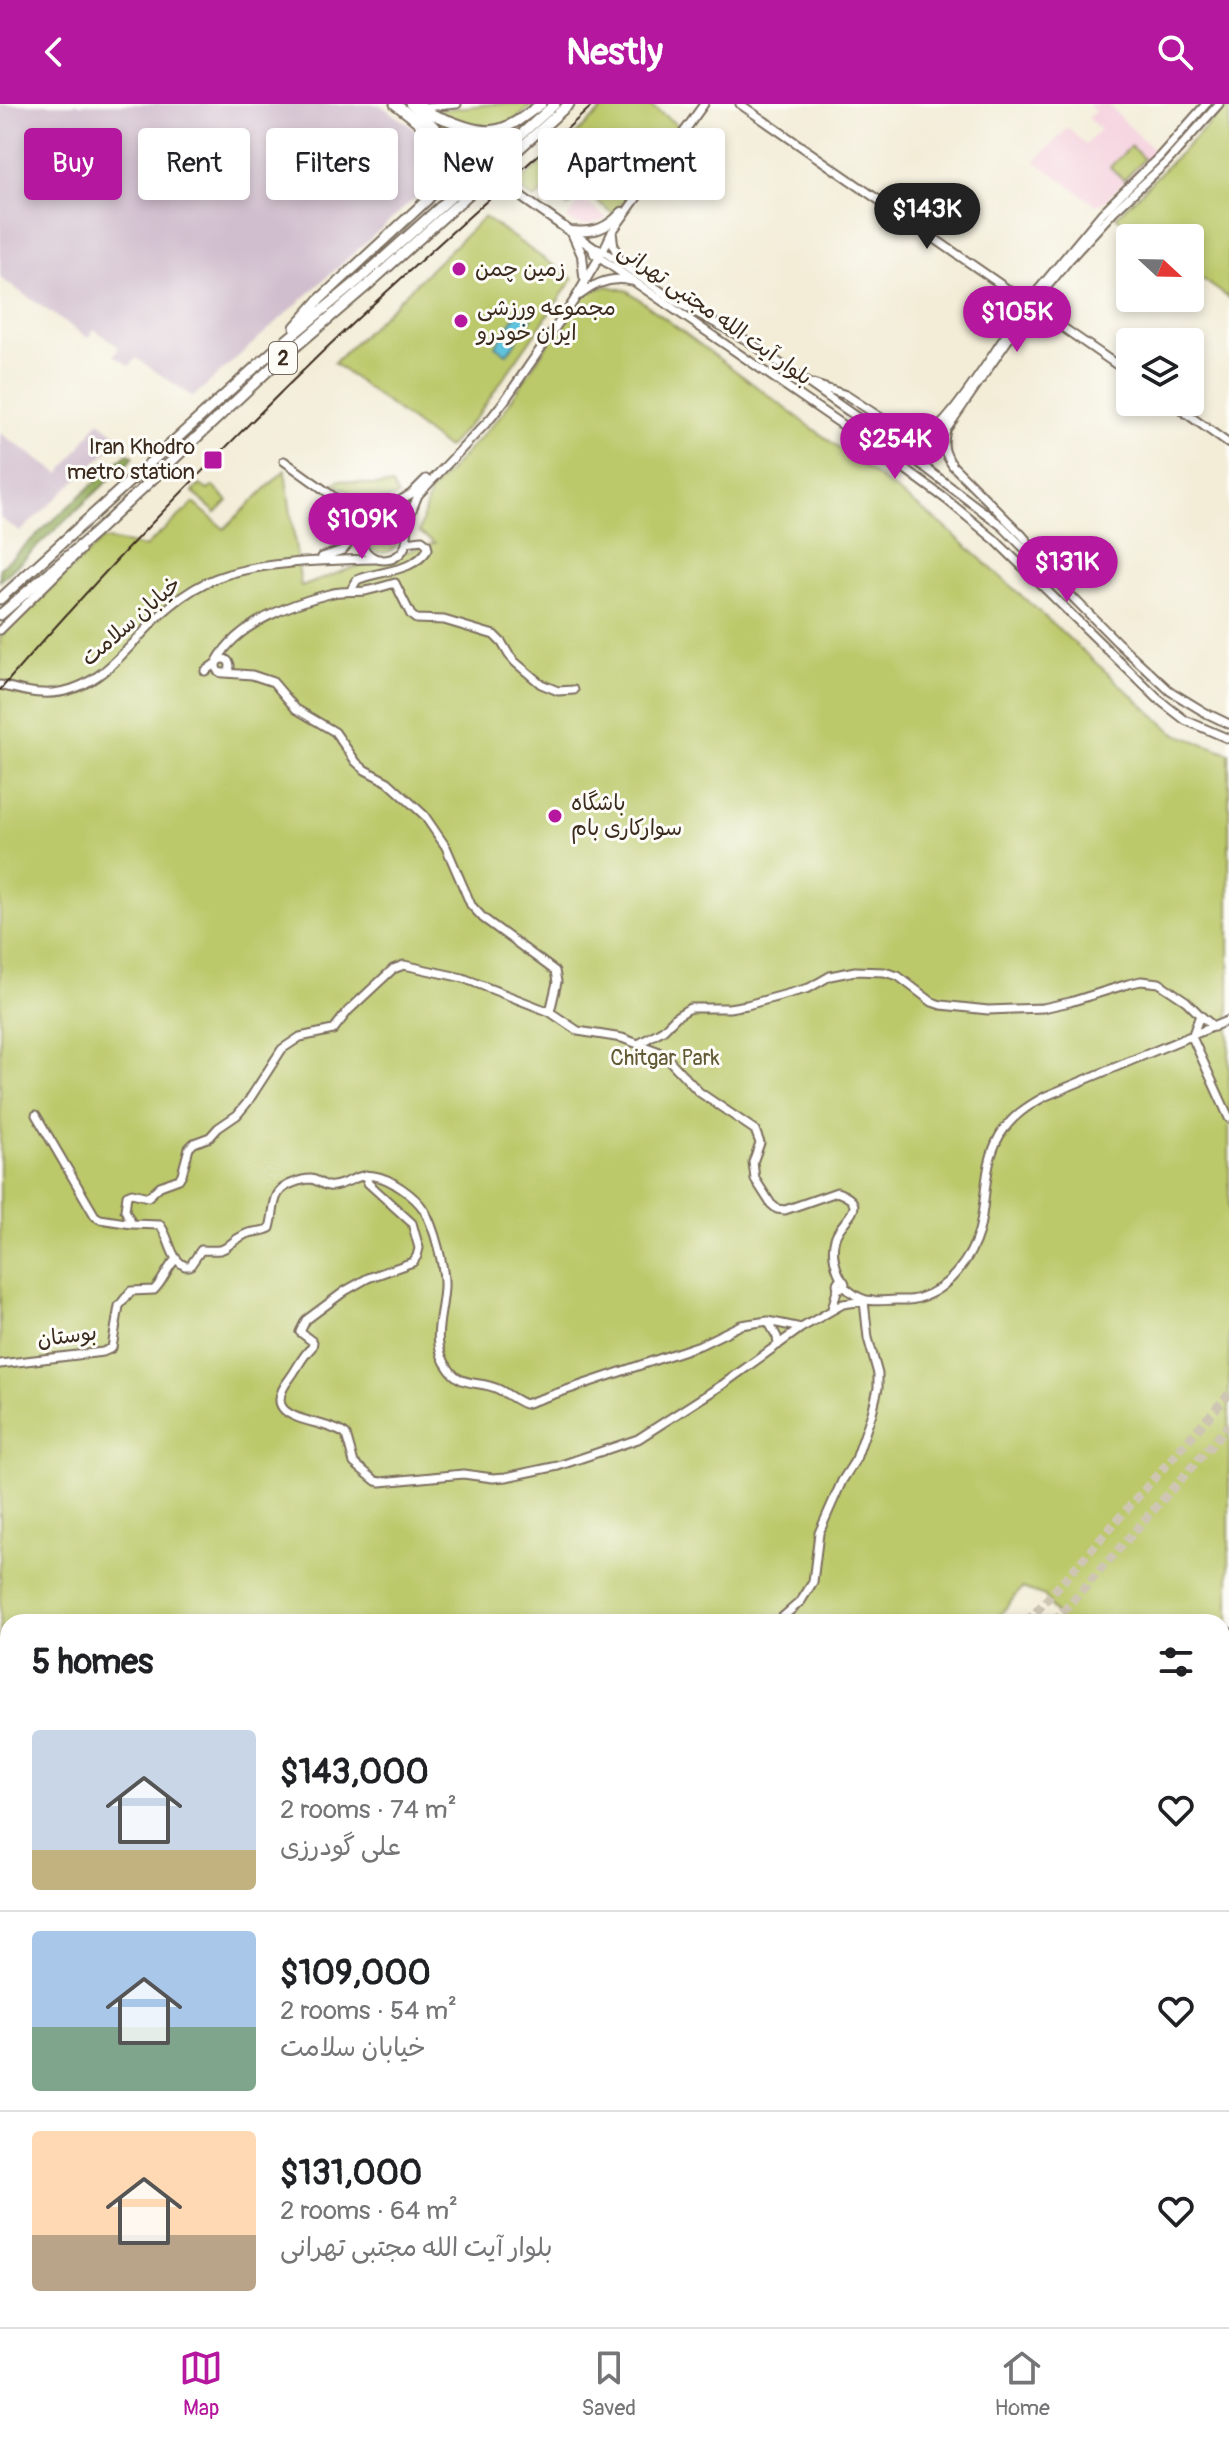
<!DOCTYPE html>
<html lang="en">
<head>
<meta charset="utf-8">
<style>
  :root { --surface:#fff; --page:#f6f6f6; --text:#202124; --muted:#757577; --line:#e0e0e0; --accent:#b5179e }
  body { margin:0; font-family:Pangolin,"Playpen Sans Arabic",sans-serif; background:var(--page); color:var(--text); height:100vh; display:flex; flex-direction:column; font-size:30px; white-space:nowrap }
  * { box-sizing:border-box; margin:0 }
  p { font-size:26px; color:var(--muted) }
  .icon { flex:none; width:44px; height:44px; fill:none; stroke:currentColor; stroke-width:2; stroke-linecap:round; stroke-linejoin:round }
  .map { position:relative; flex:1; overflow:hidden }
  .details { position:absolute; left:0px; top:1510px; width:1230px; height:714px; display:flex; flex-direction:column; background:var(--surface); border-radius:24px 24px 0 0; box-shadow:0 4px 12px #0003 }
  .details>* { flex:none }
  .top-card { position:absolute; left:24px; top:24px; width:800px; height:72px; display:flex; gap:16px }
  .needle { width:52px; rotate:112deg }
  .tools { position:absolute; left:1116px; top:120px; display:grid; gap:16px }
  .tools a { display:grid; place-items:center; width:88px; height:88px; border-radius:8px; background:var(--surface); box-shadow:0 4px 12px #0003; font-size:40px }
  .price { position:absolute; translate:-50% -68px; padding:0 18px; border-radius:28px; background:var(--accent); color:#fff; font-size:26px; line-height:52px; filter:drop-shadow(0 2px 4px #0008) }
  .price::after { content:''; position:absolute; left:50%; top:48px; width:24px; height:18px; margin-left:-12px; background:inherit; clip-path:polygon(0 0,100% 0,50% 100%) }
  .price.active { background:#222; color:#fff }
  ul { padding:0; list-style:none }
  li { display:flex; align-items:center; gap:24px; height:200px; padding:0 32px }
  li+li { border-top:2px solid var(--line) }
  li span { display:grid; place-items:center; flex:none; width:224px; height:160px; border-radius:8px; color:#555 }
  li>.icon { margin-inline-start:auto }
  span .icon { width:96px; height:96px; fill:#fffc; stroke-width:1 }
  li b { font-size:34px }
  h2 { display:flex; justify-content:space-between; align-items:center; height:96px; padding:0 32px; font-size:34px }
  .pill { padding:0 28px; border-radius:8px; background:var(--surface); box-shadow:0 4px 12px #0003; font-size:28px; line-height:72px }
  .pill.active { background:var(--accent); color:#fff }
  header { display:flex; justify-content:space-between; align-items:center; height:104px; padding:0 32px; background:var(--accent); color:#fff; font-size:36px; font-weight:700 }
  .tab-bar { display:flex; justify-content:space-around; align-items:center; height:112px; border-top:2px solid var(--line); background:var(--surface); font-size:22px; color:var(--muted) }
  .tab-bar a { display:grid; justify-items:center; gap:4px }
  .tab-bar .active { color:var(--accent) }
  .map>svg:first-child { display:block }
  .built { fill:#f4cfdd }
  .industrial { fill:#d0bdcd }
  .green { fill:#bcc96a; stroke:#7c7a44; stroke-width:2 }
  .forest { fill:#95ad5e; stroke:#686c3e; stroke-width:2 }
  .water { fill:#60c4de; stroke:#4e777e; stroke-width:2 }
  .lines { fill:none; stroke-linecap:round; stroke-linejoin:round }
  .stream { stroke:#60c4de; stroke-width:2 }
  .primary-tunnel { stroke:#cec6b3; stroke-width:8; stroke-dasharray:8 4; stroke-linecap:butt }
  .highway-tunnel { stroke:#cec6b3; stroke-width:9; stroke-dasharray:9 4.5; stroke-linecap:butt }
  .secondary-casing { stroke:#7b6e5f; stroke-width:11 }
  .primary-casing { stroke:#7b6e5f; stroke-width:12 }
  .highway-casing { stroke:#7b6e5f; stroke-width:13 }
  .secondary { stroke:#fff; stroke-width:7 }
  .primary { stroke:#fff; stroke-width:8 }
  .highway { stroke:#fff; stroke-width:9 }
  .rail { stroke:#3b2a1e; stroke-width:2 }
  .poi-dot { fill:#b5179e; stroke:#fdfcf7; stroke-width:3 }
  .labels { text-anchor:middle; dominant-baseline:central; stroke-width:6; stroke-linejoin:round; paint-order:stroke }
  .shield { fill:#fdfcf7; stroke:#75695f; stroke-width:2 }
  .shield-label { font-size:20px; font-weight:bold; fill:#3b2a1e }
  .poi-label { font-size:22px; fill:#3b2a1e; stroke:#fdfcf7; text-anchor:start }
  .street-label { font-size:22px; fill:#3b2a1e; stroke:#fdfcf7 }
  .park-label { font-size:22px; fill:#625a35; stroke:#fdfcf7 }
</style>
</head>
<body>
<header><svg class="icon" aria-label="back" viewBox="0 0 24 24"><path d="M15 5l-7 7 7 7"/></svg>Nestly<svg class="icon" aria-label="search" viewBox="0 0 24 24"><circle cx="10" cy="10" r="6"/><path d="M15 15l6 6"/></svg></header>
<div class="map">
<svg width="1229" height="2223" viewBox="0 0 1229 2223">
  <rect width="100%" height="100%" fill="#fdfcf7"/>
  <filter id="ink" filterUnits="userSpaceOnUse"><feTurbulence type="fractalNoise" baseFrequency=".0125" numOctaves="2"/><feDisplacementMap in="SourceGraphic" scale="16" xChannelSelector="R" yChannelSelector="G"/><feConvolveMatrix kernelMatrix="1 2 1 2 8 2 1 2 1" color-interpolation-filters="sRGB"/></filter>
  <filter id="wash" filterUnits="userSpaceOnUse"><feTurbulence type="fractalNoise" baseFrequency=".006" numOctaves="4" result="noise"/><feDisplacementMap in="SourceGraphic" scale="32" xChannelSelector="R" yChannelSelector="G"/><feGaussianBlur stdDeviation="1.8" result="paint"/><feColorMatrix in="noise" values="0 0 0 0 0 0 0 0 0 0 0 0 0 0 0 0 0 1.4 0 .05"/><feComposite in="paint" operator="in"/></filter>
  <g filter="url(#wash)">
    <rect width="100%" height="100%" fill="#f3edd8"/>
    <!-- built -->
    <path class="built" d="M 1090,0 L 1107,0 L 1155,48 L 1105,97 L 1096,101 L 1035,57 L 1068,24 L 1086,41 L 1100,25 L 1088,14 L 1095,7 L 1089,2 Z
      M 582,95 L 606,114 L 605,116 L 588,121 L 574,119 L 567,115 Z"/>
    <!-- industrial -->
    <path class="industrial" d="M 0,0 L 379,0 L 423,31 L 431,80 L 193,293 L 136,254 L 130,262 L 114,251 L 119,243 L 94,225 L 88,234 L 0,174 Z
      M 99,317 L 120,333 L 117,339 L 20,428 L 0,414 L 0,329 L 60,370 Z"/>
    <!-- green -->
    <path class="green" d="M 493,0 L 533,0 C 527,6 520,13 513,17 C 487,34 457,11 431,7 Z
      M 608,0 L 648,0 L 679,22 L 614,110 L 587,90 L 567,103 L 550,84 L 534,95 L 515,82 C 546,54 579,30 608,0 Z
      M 1229,0 L 1229,194 L 1190,166 L 1190,134 L 1145,134 L 1116,113 Z
      M 429,12 C 475,32 482,42 529,15 L 479,59 L 450,35 Z
      M 1131,42 L 1144,55 L 1124,76 L 1110,63 Z
      M 484,113 L 573,175 L 477,312 L 447,344 L 334,259 Z
      M 608,182 L 628,187 L 944,422 L 1174,629 L 1229,649 L 1229,1531 L 1222,1534 L 1222,1518 L 1060,1518 L 1045,1492 L 1022,1484 L 994,1518 L 8,1518 L 8,1862 L 0,1860 L 0,533 L 103,435 L 145,443 L 194,399 L 224,425 L 285,366 L 301,483 L 346,466 L 435,439 L 419,428 L 430,388 L 502,310 L 575,198 L 593,186 Z
      M 340,376 L 372,381 L 392,381 L 398,392 C 363,402 364,397 334,379 Z
      M 200,381 L 208,386 L 213,382 L 228,397 L 216,409 L 193,388 Z
      M365 432a17 17 0 1 1 34 0a17 17 0 1 1-34 0Z"/>
    <!-- forest -->
    <path class="forest" d="M 128,349 L 134,353 L 0,477 L 0,464 Z
      M 29,2216 L 171,2216 L 167,2223 L 42,2223 Z"/>
    <!-- water -->
    <path class="water" d="M 520,206 L 532,214 L 507,250 L 495,242 Z
      M 1229,1578 L 1229,2141 L 1225,2151 L 1222,2150 L 1222,1581 Z
      M 680,2216 L 1211,2216 L 1202,2223 L 677,2223 Z"/>
    <g class="lines">
      <!-- stream -->
      <path class="stream" d="M 0,1858 L 8,1860"/>
    </g>
  </g>
  <g filter="url(#ink)">
    <g class="lines">
      <!-- primary-tunnel -->
      <path class="primary-tunnel" d="M 473,58 L 509,84"/>
      <!-- highway-tunnel -->
      <path class="highway-tunnel" d="M 1027,1518 L 1229,1290
        M 1054,1518 L 1229,1321"/>
      <defs>
        <path id="secondary" d="M 420,0 L 425,3 L 457,0
          M 740,0 L 1130,270
          M 612,128 L 614,143 L 621,158
          M 592,143 L 594,150 L 886,351 L 947,396 L 994,435 L 1158,595 L 1185,616 L 1229,635
          M 592,143 L 603,147 L 675,197 L 748,237 L 881,330 L 1002,422 L 1117,538 L 1170,587 L 1206,609 L 1229,620
          M 580,191 C 595,179 612,172 631,177
          M 1034,191 L 1102,109 L 1160,52 L 1206,0
          M 813,280 L 846,291 L 903,328 C 914,331 924,332 934,326 C 952,317 1003,235 1017,214
          M 1170,298 L 1229,340
          M 284,357 L 366,416
          M 377,410 L 411,390 L 426,375
          M361 433a23 23 0 1 1 46 0a23 23 0 1 1-46 0Z
          M 407,431 L 410,411 L 418,391 L 491,314 L 505,296 L 573,198 L 603,147 L 612,128 L 704,0
          M 322,453 L 343,446 L 361,425
          M 1055,470 L 1022,431 L 953,362 C 944,349 942,341 946,326 L 1032,201 L 1069,156 L 1114,107 L 1167,58 L 1219,0
          M 351,486 L 357,476 C 380,466 413,469 428,445 L 427,440 L 422,436 L 406,438
          M 0,526 L 81,446
          M216 562a7 7 0 1 1 14 0a7 7 0 1 1-14 0Z
          M 217,557 C 237,519 293,499 333,489 C 344,487 354,488 365,487 C 375,485 385,482 395,479 L 411,511 L 416,515 L 444,516 L 494,531 L 502,539 L 509,551 L 515,558 L 541,580 L 558,587 L 574,586
          M 205,567 L 216,559
          M 225,569 L 252,571 L 273,578 L 296,605 L 335,628 L 356,658 L 365,666 L 388,678 L 424,711 L 446,743 L 471,801 L 483,814 L 555,867 L 557,878 L 550,908
          M 0,581 C 14,584 28,589 42,589 C 96,592 126,544 160,511 C 173,499 189,487 205,479 C 248,457 331,456 380,455
          M 1214,923 L 1200,911 L 1192,933 L 1229,1014
          M 640,939 L 663,926 L 677,912 L 690,904 L 729,904 L 747,901 L 809,884 L 830,872 L 855,867 L 884,868 L 898,872 L 932,898 L 941,901 L 988,906 L 1043,904 L 1070,898 L 1128,880 L 1141,877 L 1159,879 L 1186,897 L 1200,911
          M 36,1011 L 95,1112 L 100,1115 L 132,1120
          M 366,1071 L 368,1079 L 412,1119 L 419,1144 L 417,1152 L 413,1158 L 368,1174 L 345,1187 L 306,1216 L 300,1228 L 313,1238 L 312,1243 C 300,1255 299,1262 290,1274 C 254,1320 324,1313 346,1331 L 354,1359 L 376,1377 L 381,1378 L 463,1370 L 493,1374 L 506,1373 L 558,1362 L 638,1335 L 722,1281 L 801,1224 L 768,1217 L 741,1221 L 700,1241 L 525,1300 C 515,1296 508,1290 498,1285 C 480,1276 462,1284 449,1265 C 429,1238 443,1212 444,1183 C 445,1164 434,1122 424,1106 C 415,1092 390,1074 374,1072 C 358,1069 348,1080 333,1082 C 325,1084 319,1076 311,1075 C 305,1075 298,1077 293,1079 C 270,1087 276,1103 270,1124 C 261,1129 253,1126 244,1131 C 221,1142 234,1148 201,1146 L 190,1162 L 185,1162 C 169,1154 171,1135 160,1121 L 132,1120 L 125,1106 L 127,1091 L 132,1089 L 148,1093 L 160,1082 L 179,1075 L 182,1070 L 189,1044 L 194,1039 L 210,1033 L 218,1024 L 237,1011 L 247,999 L 282,945 L 300,933 L 333,926 L 348,907 L 393,865 L 404,861 L 463,874 L 550,908 L 578,927 L 622,934 L 657,947 L 667,954 L 699,988 L 755,1026 L 760,1039 L 753,1058 L 755,1075 L 771,1100 L 777,1105 L 785,1106 L 837,1088 C 868,1100 849,1110 839,1126 C 829,1141 834,1162 842,1176
          M837 1180a4 4 0 1 1 8 0a4 4 0 1 1-8 0Z
          M 844,1182 C 862,1200 872,1197 895,1196 C 903,1196 912,1197 919,1194 C 948,1186 971,1155 979,1127 C 987,1096 983,1060 1000,1031 C 1011,1013 1027,1002 1046,992 L 1229,916
          M 832,1205 L 838,1183
          M 768,1217 L 777,1233 L 778,1241
          M 0,1260 L 103,1248 L 112,1244 L 119,1202 L 131,1187 L 154,1186 C 163,1177 166,1166 175,1156
          M 777,1518 L 801,1497 L 813,1478 L 819,1429 L 842,1377 L 856,1355 L 872,1309 L 878,1284 L 878,1270 L 868,1234 L 864,1197 L 843,1200 L 801,1224
          M 1222,1530 L 1229,1528"/>
        <path id="primary" d="M 410,0 L 473,58
          M 509,84 L 592,143
          M 571,127 C 594,129 607,125 622,108
          M 573,131 L 582,151 L 584,172"/>
        <path id="highway" d="M 417,0 C 426,9 438,13 450,17 C 494,35 505,27 541,0
          M 295,223 L 319,196 L 427,96 C 465,55 430,25 395,0
          M 0,495 L 272,248 L 360,175 L 555,0
          M 0,511 L 95,429 L 274,261 L 370,179 L 569,0
          M 602,2223 L 604,2216
          M 615,2223 L 616,2216"/>
      </defs>
      <!-- secondary casing -->
      <use href="#secondary" class="secondary-casing"/>
      <!-- primary casing -->
      <use href="#primary" class="primary-casing"/>
      <!-- highway casing -->
      <use href="#highway" class="highway-casing"/>
      <!-- secondary -->
      <use href="#secondary" class="secondary"/>
      <!-- primary -->
      <use href="#primary" class="primary"/>
      <!-- highway -->
      <use href="#highway" class="highway"/>
      <!-- rail -->
      <path class="rail" d="M 0,586 C 100,469 207,360 317,253 C 407,166 502,85 594,0"/>
    </g>
  </g>
  <!-- markers -->
  <g class="poi-dot">
    <circle cx="459" cy="165" r="8"/>
    <circle cx="461" cy="217" r="8"/>
    <rect x="203" y="346" width="20" height="20" rx="4"/>
    <circle cx="555" cy="712" r="8"/>
  </g>
  <g class="labels">
    <!-- shield labels -->
    <rect class="shield" x="269" y="238" width="28" height="32" rx="6"/>
    <g class="shield-label">
      <text x="283" y="254">2</text>
    </g>
    <!-- poi labels -->
    <g class="poi-label">
      <text x="475" y="165">زمین چمن</text>
      <text x="477" y="204">مجموعه ورزشی<tspan x="477" dy="25">ایران خودرو</tspan></text>
      <text x="195" y="343" text-anchor="end">Iran Khodro<tspan x="195" dy="25">metro station</tspan></text>
      <text x="571" y="699">باشگاه<tspan x="571" dy="25">سوارکاری بام</tspan></text>
    </g>
    <!-- street labels -->
    <g class="street-label">
      <text transform="translate(715 210) rotate(35)">بلوار آیت الله مجتبی تهرانی</text>
      <text transform="translate(131 517) rotate(-41)">خیابان سلامت</text>
      <text transform="translate(67 1232) rotate(-7)">بوستان</text>
    </g>
    <!-- park labels -->
    <g class="park-label">
      <text x="665" y="954">Chitgar Park</text>
    </g>
  </g>
</svg>
<div class="tools">
<a><svg class="needle" viewBox="-14 -14 28 28"><path d="M0-13l5 13h-10z" fill="#e53935"/><path d="M0 13l5-13h-10z" fill="#757577"/></svg></a>
<a><svg class="icon" aria-label="layers" viewBox="0 0 24 24"><path d="M12 4l9 5-9 5-9-5zM3 14l9 5 9-5"/></svg></a>
</div>
<b class="price active" style="left:927px;top:147px">$143K</b>
<b class="price" style="left:1017px;top:250px">$105K</b>
<b class="price" style="left:895px;top:377px">$254K</b>
<b class="price" style="left:362px;top:457px">$109K</b>
<b class="price" style="left:1067px;top:500px">$131K</b>
<div class="top-card">
<a class="pill active">Buy</a>
<a class="pill">Rent</a>
<a class="pill">Filters</a>
<a class="pill">New</a>
<a class="pill">Apartment</a>
</div>
<section class="details">
<h2>5 homes<svg class="icon" aria-label="filters" viewBox="0 0 24 24"><path d="M4 7h16M4 17h16"/><circle cx="9" cy="7" r="2"/><circle cx="15" cy="17" r="2"/></svg></h2>
<ul>
<li><span style="background:linear-gradient(#c9d6e8 75%,#c2b280 0)"><svg class="icon" aria-label="home" viewBox="0 0 24 24"><path d="M3 11l9-7 9 7M6 9v11h12V9"/></svg></span><div><b>$143,000</b><p>2 rooms · 74 m²</p><p>علی گودرزی</p></div><svg class="icon" aria-label="heart" viewBox="0 0 24 24"><path d="M12 20l-8-8c-3-5 5-10 8-4 3-6 11-1 8 4z"/></svg></li>
<li><span style="background:linear-gradient(#a9c7e8 60%,#7fa58c 0)"><svg class="icon" aria-label="home" viewBox="0 0 24 24"><path d="M3 11l9-7 9 7M6 9v11h12V9"/></svg></span><div><b>$109,000</b><p>2 rooms · 54 m²</p><p>خیابان سلامت</p></div><svg class="icon" aria-label="heart" viewBox="0 0 24 24"><path d="M12 20l-8-8c-3-5 5-10 8-4 3-6 11-1 8 4z"/></svg></li>
<li><span style="background:linear-gradient(#ffd9b3 65%,#b9a48a 0)"><svg class="icon" aria-label="home" viewBox="0 0 24 24"><path d="M3 11l9-7 9 7M6 9v11h12V9"/></svg></span><div><b>$131,000</b><p>2 rooms · 64 m²</p><p>بلوار آیت الله مجتبی تهرانی</p></div><svg class="icon" aria-label="heart" viewBox="0 0 24 24"><path d="M12 20l-8-8c-3-5 5-10 8-4 3-6 11-1 8 4z"/></svg></li>
</ul>
</section>
</div>
<nav class="tab-bar">
<a class="active"><svg class="icon" aria-label="map" viewBox="0 0 24 24"><path d="M3 6l6-2 6 2 6-2v14l-6 2-6-2-6 2zM9 4v14M15 6v14"/></svg>Map</a>
<a><svg class="icon" aria-label="saved" viewBox="0 0 24 24"><path d="M7 4h10v16l-5-4-5 4z"/></svg>Saved</a>
<a><svg class="icon" aria-label="home" viewBox="0 0 24 24"><path d="M3 11l9-7 9 7M6 9v11h12V9"/></svg>Home</a>
</nav>
</body>
</html>
